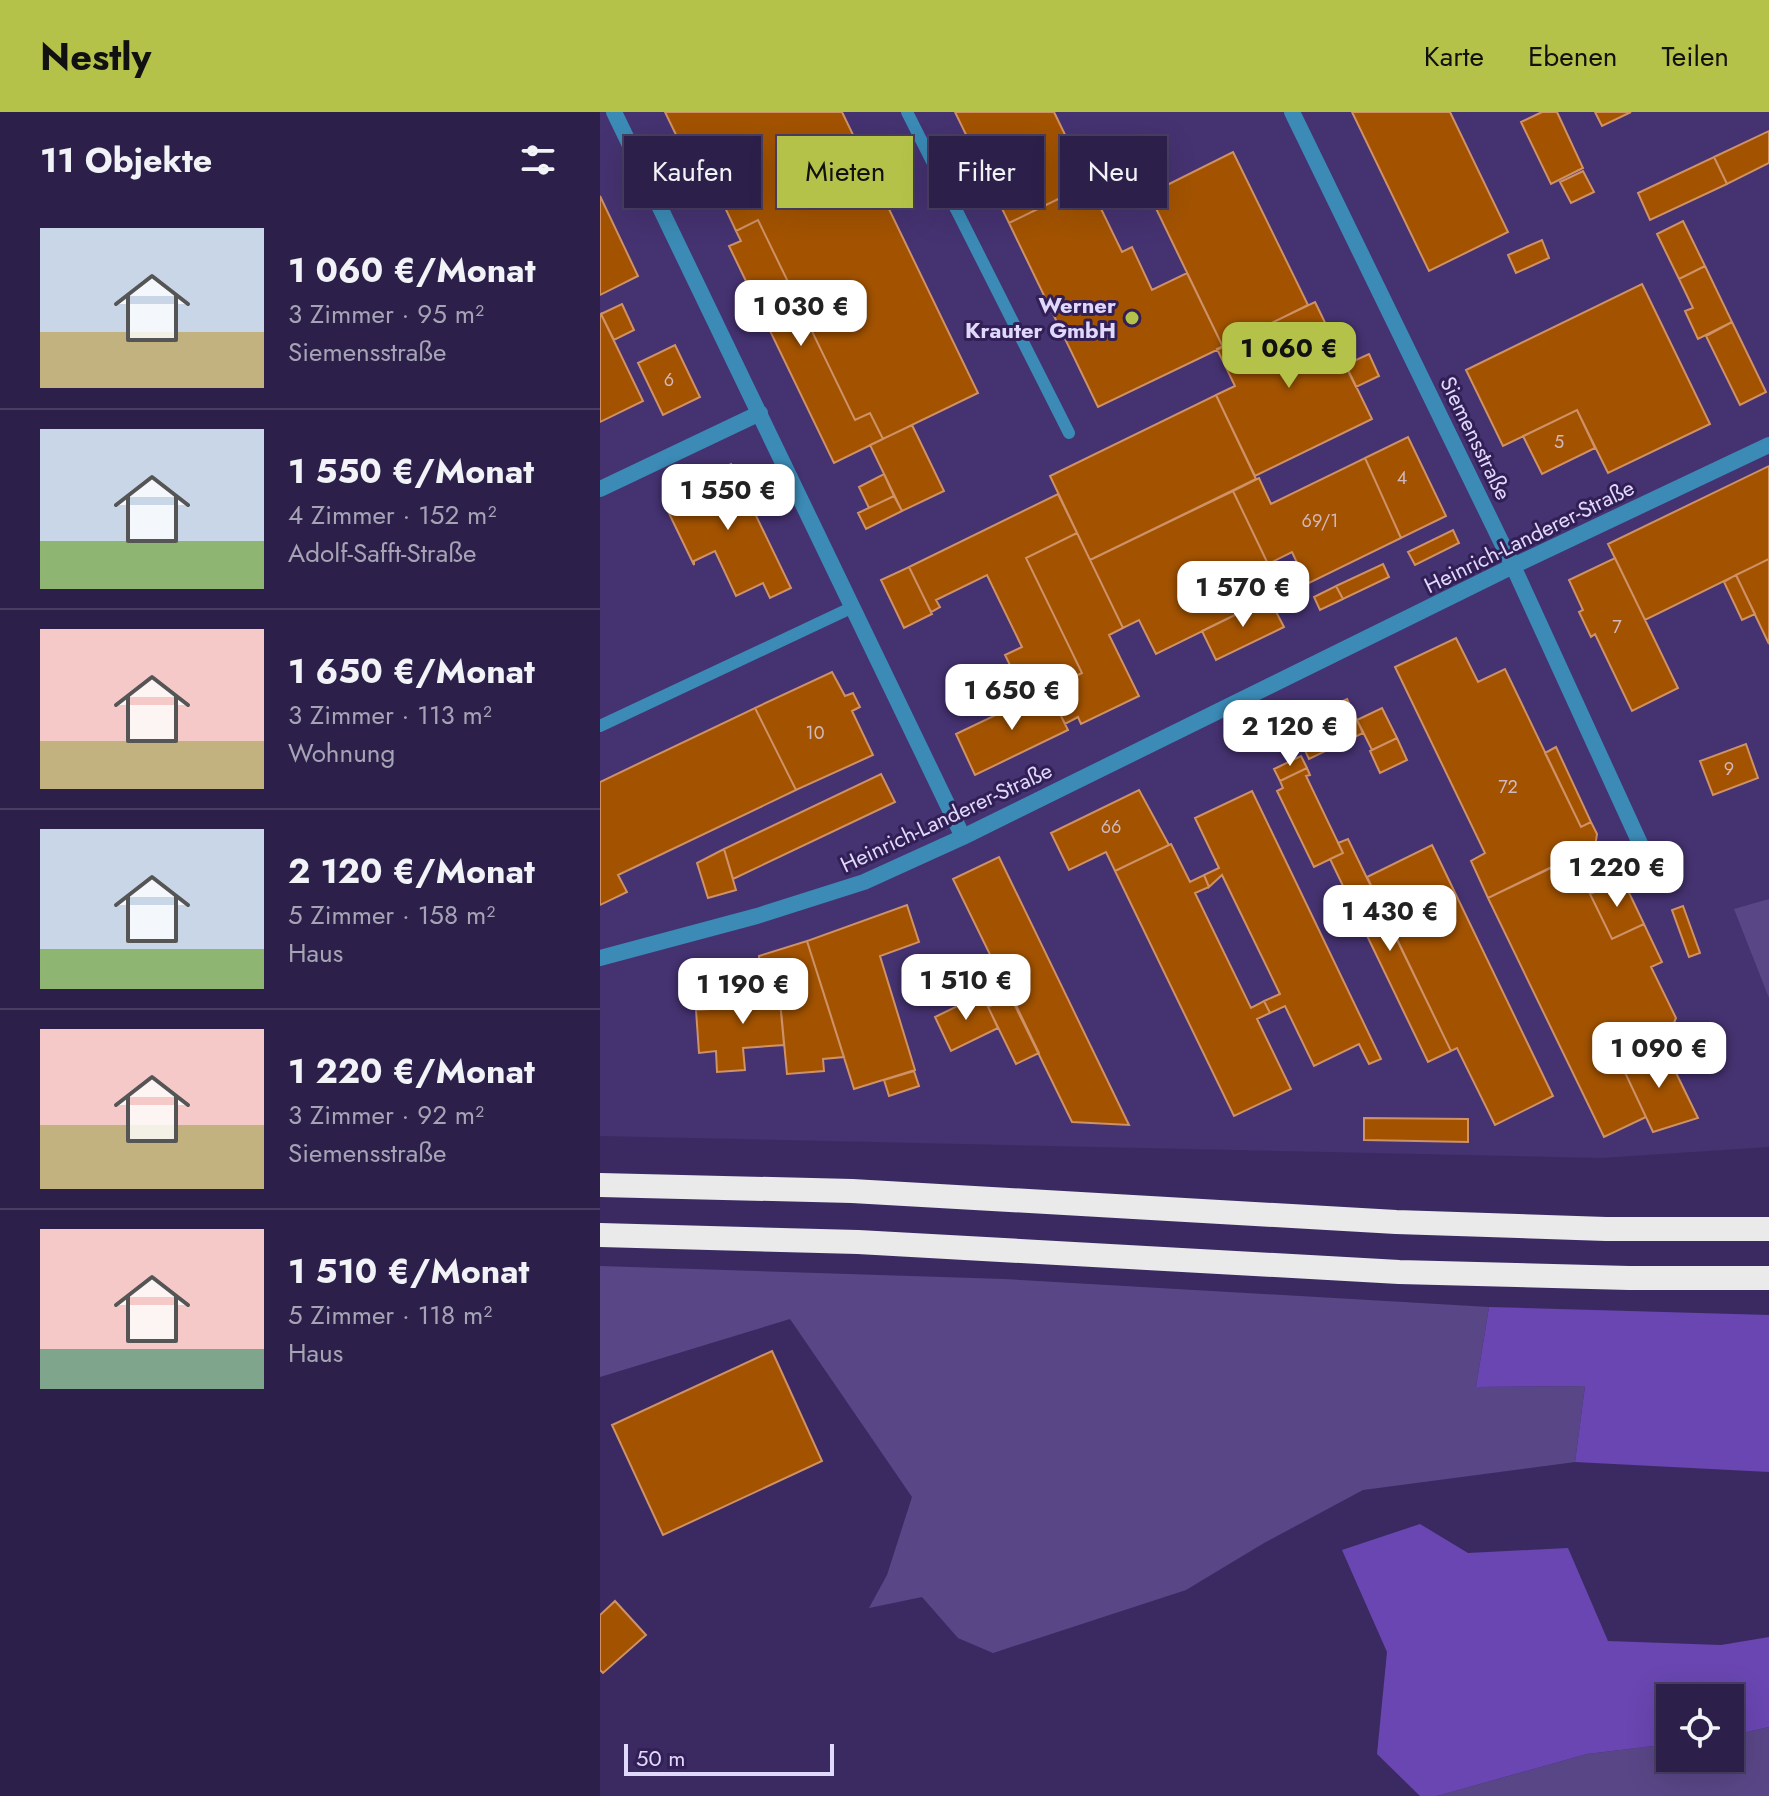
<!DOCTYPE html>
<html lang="de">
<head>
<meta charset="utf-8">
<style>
  :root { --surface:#2c204a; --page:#382d54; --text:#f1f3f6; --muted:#a6a3b5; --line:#483e62; --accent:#b5c249 }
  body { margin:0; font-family:Jost,sans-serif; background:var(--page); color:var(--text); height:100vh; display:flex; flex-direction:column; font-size:30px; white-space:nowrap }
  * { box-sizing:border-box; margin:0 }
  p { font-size:26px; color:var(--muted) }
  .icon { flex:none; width:44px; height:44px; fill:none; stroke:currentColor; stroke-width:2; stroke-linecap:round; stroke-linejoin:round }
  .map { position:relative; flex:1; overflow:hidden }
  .side { display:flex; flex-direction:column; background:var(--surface); width:600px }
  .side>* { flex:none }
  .hud { position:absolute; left:24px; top:24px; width:760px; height:72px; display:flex; gap:16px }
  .buttons { position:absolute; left:1056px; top:1572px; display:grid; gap:16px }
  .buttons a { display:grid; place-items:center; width:88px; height:88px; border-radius:0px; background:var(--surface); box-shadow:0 8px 32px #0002,0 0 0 2px var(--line); font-size:40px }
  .scale { position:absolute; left:24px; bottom:20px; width:210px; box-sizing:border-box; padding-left:8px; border:4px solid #e0d9fc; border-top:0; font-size:22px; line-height:28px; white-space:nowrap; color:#e0d9fc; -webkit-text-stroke:6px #311f56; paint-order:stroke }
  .price { position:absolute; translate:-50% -68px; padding:0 18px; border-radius:16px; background:#fff; color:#222; font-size:26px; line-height:52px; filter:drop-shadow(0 2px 4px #0008) }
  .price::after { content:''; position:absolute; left:50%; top:48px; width:24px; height:18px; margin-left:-12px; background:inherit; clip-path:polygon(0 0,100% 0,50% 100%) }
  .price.current { background:var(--accent); color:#111 }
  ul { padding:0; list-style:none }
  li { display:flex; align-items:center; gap:24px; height:200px; padding:0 40px }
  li+li { border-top:2px solid var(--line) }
  li span { display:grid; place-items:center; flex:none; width:224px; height:160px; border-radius:0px; color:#555 }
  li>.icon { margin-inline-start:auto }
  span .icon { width:96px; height:96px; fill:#fffc; stroke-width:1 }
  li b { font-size:34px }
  h2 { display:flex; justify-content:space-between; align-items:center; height:96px; padding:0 40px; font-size:34px }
  .pill { padding:0 28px; border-radius:0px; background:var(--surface); box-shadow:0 8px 32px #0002,0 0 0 2px var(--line); font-size:28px; line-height:72px }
  .pill.current { background:var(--accent); color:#111 }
  header { display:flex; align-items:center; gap:48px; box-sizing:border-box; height:112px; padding:0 40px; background:var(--accent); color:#111 }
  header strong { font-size:38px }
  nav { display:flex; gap:44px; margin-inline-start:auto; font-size:28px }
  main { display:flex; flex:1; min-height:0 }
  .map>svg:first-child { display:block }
  .built { fill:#453271 }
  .green { fill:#594687 }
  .forest { fill:#6946b1 }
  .building { fill:#a35300; stroke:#cf9166; stroke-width:2 }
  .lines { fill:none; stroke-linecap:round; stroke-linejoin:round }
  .lane { stroke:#3b8bb6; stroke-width:12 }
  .street { stroke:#3b8bb6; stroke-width:16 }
  .highway { stroke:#eaeaea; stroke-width:24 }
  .poi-dot { fill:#b5c249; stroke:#311f56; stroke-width:3 }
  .labels { text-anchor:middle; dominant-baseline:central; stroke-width:6; stroke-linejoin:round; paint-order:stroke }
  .number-label { font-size:18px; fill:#d1b8bd }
  .poi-label { font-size:22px; font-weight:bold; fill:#e0d9fc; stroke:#311f56; text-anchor:end }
  .street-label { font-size:22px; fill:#e0d9fc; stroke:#311f56 }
</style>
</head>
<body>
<header>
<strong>Nestly</strong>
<nav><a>Karte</a><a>Ebenen</a><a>Teilen</a></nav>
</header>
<main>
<section class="side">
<h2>11 Objekte<svg class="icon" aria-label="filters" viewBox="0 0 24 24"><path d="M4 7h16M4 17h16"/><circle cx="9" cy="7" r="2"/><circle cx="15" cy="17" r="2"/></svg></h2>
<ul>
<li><span style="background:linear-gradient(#c9d6e8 65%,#c2b280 0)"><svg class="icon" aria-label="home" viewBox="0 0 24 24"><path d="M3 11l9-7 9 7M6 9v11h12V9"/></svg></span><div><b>1 060 €/Monat</b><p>3 Zimmer · 95 m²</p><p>Siemensstraße</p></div></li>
<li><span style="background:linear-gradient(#c9d6e8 70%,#8fb573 0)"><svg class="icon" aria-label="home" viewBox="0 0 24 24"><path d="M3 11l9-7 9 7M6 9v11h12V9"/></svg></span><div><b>1 550 €/Monat</b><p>4 Zimmer · 152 m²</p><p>Adolf-Safft-Straße</p></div></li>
<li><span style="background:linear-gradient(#f6c9c9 70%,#c2b280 0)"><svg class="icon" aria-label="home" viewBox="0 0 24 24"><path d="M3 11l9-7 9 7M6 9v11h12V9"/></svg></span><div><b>1 650 €/Monat</b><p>3 Zimmer · 113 m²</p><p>Wohnung</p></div></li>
<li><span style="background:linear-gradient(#c9d6e8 75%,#8fb573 0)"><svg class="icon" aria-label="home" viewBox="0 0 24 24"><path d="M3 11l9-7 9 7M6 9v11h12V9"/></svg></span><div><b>2 120 €/Monat</b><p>5 Zimmer · 158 m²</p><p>Haus</p></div></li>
<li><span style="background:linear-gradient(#f6c9c9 60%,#c2b280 0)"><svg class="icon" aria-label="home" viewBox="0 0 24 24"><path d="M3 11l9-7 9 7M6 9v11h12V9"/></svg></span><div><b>1 220 €/Monat</b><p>3 Zimmer · 92 m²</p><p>Siemensstraße</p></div></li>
<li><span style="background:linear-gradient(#f6c9c9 75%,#7fa58c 0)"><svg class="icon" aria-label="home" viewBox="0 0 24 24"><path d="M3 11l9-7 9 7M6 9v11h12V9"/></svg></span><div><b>1 510 €/Monat</b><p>5 Zimmer · 118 m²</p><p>Haus</p></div></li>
</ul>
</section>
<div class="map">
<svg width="1169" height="1684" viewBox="0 0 1169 1684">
  <rect width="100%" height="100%" fill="#3b2a62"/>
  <!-- built -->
  <path class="built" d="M 0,0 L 1169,0 L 1169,1035 L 1001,1046 L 0,1024 Z"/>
  <!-- green -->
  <path class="green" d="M 1169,787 L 1169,886 L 1134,797 Z
    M 0,1154 L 404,1167 L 889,1195 L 876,1275 L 985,1274 L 975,1350 L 763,1378 L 664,1431 L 586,1478 L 393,1541 L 358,1526 L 322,1485 L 269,1496 L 287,1463 L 312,1385 L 190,1207 L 0,1265 Z
    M 1169,1615 L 1169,1684 L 837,1684 L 987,1642 L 1070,1632 L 1070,1646 L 1130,1646 L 1130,1624 Z"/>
  <!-- forest -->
  <path class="forest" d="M 889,1195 L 1169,1203 L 1169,1360 L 975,1350 L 985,1274 L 876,1275 Z
    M 820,1412 L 868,1441 L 968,1436 L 1008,1529 L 1121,1533 L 1169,1525 L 1169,1615 L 1130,1624 L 1130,1586 L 1070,1586 L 1070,1632 L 987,1642 L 837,1684 L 820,1684 L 777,1642 L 787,1540 L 742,1438 Z"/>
  <!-- building -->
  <path class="building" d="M 65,0 L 242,0 L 378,281 L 283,327 L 270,301 L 255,308 L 158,108 L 136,119 L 121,87 L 110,93 Z
    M 355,0 L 454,0 L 489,72 L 409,111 Z
    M 752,0 L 850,0 L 908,120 L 829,159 Z
    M 942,0 L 957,0 L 983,56 L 951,72 L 921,10 Z
    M 995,0 L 1031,0 L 1002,14 Z
    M 1169,19 L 1169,51 L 1127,72 L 1114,45 Z
    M 633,40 L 708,193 L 623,235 L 549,82 Z
    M 1114,45 L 1127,72 L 1050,108 L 1038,81 Z
    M 983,59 L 994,80 L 971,91 L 960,70 Z
    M 489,72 L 522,140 L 532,135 L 552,178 L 587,161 L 623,235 L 498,295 L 409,111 Z
    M 0,84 L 38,164 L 0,183 Z
    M 158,108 L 255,308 L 270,301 L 283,327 L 234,351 L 129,134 L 141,129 L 136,119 Z
    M 1083,109 L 1105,154 L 1079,167 L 1057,122 Z
    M 942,128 L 949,146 L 916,161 L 908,143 Z
    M 1105,154 L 1132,210 L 1098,227 L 1085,199 L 1093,196 L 1079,167 Z
    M 1042,172 L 1110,312 L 1008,361 L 977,298 L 903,334 L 866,258 Z
    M 715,190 L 772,307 L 655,364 L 616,283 L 635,274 L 617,237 Z
    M 22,192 L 34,218 L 14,228 L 1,202 Z
    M 1,202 L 43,289 L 0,310 L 0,203 Z
    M 1132,210 L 1166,280 L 1140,293 L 1106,224 Z
    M 75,233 L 100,285 L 63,303 L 38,251 Z
    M 769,242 L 779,264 L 756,275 L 745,253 Z
    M 616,283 L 656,367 L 490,448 L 450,364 Z
    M 977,298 L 995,336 L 942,362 L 923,324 Z
    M 312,313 L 344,379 L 302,399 L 270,333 Z
    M 808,325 L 846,404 L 801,426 L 765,346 Z
    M 765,346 L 801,426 L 707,472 L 692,440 L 668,452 L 633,379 L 659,366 L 671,392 Z
    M 131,352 L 191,476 L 170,486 L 163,471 L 136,484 L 115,439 L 94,449 L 94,453 L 63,389 L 67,393 L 87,383 L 84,376 Z
    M 1169,354 L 1169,447 L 1045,508 L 1008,432 Z
    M 284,362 L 294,384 L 269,396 L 259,375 Z
    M 633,379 L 668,452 L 655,459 L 660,469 L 672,463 L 680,481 L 556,542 L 539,508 L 523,516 L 490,448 Z
    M 458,382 L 477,421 L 426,446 L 482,561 L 427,588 L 405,543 L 422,535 L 387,463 L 336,488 L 340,495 L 331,500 L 309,455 Z
    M 294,384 L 302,399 L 266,417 L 258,401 Z
    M 853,418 L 859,431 L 815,453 L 808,440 Z
    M 477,421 L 523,516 L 509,523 L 539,584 L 481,612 L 478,605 L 465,612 L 448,578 L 482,561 L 426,446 Z
    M 1015,446 L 1078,576 L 1032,599 L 995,522 L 991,525 L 979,500 L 983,498 L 969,468 Z
    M 1169,447 L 1169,532 L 1136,463 Z
    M 783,452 L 789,465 L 743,487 L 736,474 Z
    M 309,455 L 332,502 L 304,516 L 281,468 Z
    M 1136,463 L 1155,502 L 1142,508 L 1124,470 Z
    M 736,474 L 743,487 L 720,498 L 714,485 Z
    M 669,486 L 684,515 L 616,548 L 602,519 Z
    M 856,526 L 878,570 L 905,557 L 981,715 L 991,710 L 997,722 L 995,735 L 888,786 L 871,749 L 885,741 L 795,555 Z
    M 232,560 L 245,584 L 253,581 L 260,595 L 252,599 L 273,643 L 196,678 L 155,596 Z
    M 448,578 L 468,618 L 375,663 L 356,622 Z
    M 747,587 L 763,621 L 709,647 L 693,613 Z
    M 155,596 L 196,678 L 18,763 L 27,780 L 0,793 L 0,670 Z
    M 782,596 L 797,626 L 772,638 L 757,608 Z
    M 797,626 L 807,648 L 780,661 L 770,639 Z
    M 1146,632 L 1158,666 L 1113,683 L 1100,649 Z
    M 956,635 L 991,710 L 981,715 L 945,641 Z
    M 701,644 L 707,656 L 680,669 L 674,657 Z
    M 707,656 L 710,663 L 706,664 L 743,741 L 714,755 L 677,679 L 683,676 L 680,669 Z
    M 281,662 L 295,690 L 133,767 L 124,737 Z
    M 539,678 L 569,733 L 515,759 L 506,740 L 469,758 L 451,721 Z
    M 652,679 L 781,947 L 769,952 L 759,932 L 714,954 L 685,894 L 670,901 L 664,889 L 680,882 L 622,763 L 609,775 L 604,763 L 619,756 L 595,706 Z
    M 748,727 L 851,939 L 828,950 L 730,747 L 743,741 L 738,731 Z
    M 571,732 L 590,770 L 604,763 L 609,775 L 595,781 L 651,896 L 664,889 L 670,901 L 657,907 L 691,977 L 634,1004 L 515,759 Z
    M 832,733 L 953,984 L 895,1013 L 857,936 L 851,939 L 767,765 Z
    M 124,737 L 136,778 L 108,786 L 97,751 Z
    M 399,745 L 529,1013 L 472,1010 L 353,767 Z
    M 972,745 L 1012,827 L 1044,812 L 1062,850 L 1051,855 L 1076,906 L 1073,913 L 1057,921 L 1062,932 L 1021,952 L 1046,1005 L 1004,1025 L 888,786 Z
    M 1022,766 L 1044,812 L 1012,827 L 990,782 Z
    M 307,793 L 319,830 L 280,844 L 315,958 L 254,977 L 207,829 Z
    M 1083,794 L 1100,841 L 1089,845 L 1072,798 Z
    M 207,829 L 244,945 L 223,947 L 224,959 L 187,962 L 177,856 L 160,858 L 159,844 Z
    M 177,856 L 184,933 L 143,936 L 145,958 L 117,960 L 116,939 L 99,941 L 96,898 L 154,894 L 153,886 L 163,886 L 160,858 Z
    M 382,882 L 398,916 L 351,939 L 335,905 Z
    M 411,883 L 439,941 L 416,952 L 388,895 Z
    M 1062,932 L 1098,1006 L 1053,1020 L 1021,952 Z
    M 314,959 L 319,974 L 289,984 L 284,968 Z
    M 764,1006 L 868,1007 L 868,1030 L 764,1028 Z
    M 172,1239 L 222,1349 L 63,1423 L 12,1313 Z
    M 15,1489 L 46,1523 L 3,1561 L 0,1558 L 0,1503 Z"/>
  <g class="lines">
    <!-- lane -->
    <path class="lane" d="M 307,0 L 469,321
      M 0,614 L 253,495"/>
    <!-- street -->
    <path class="street" d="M 14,0 L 363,725
      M 692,0 L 913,454 L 1054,762
      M 0,377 L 160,301
      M 0,846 L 157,804 L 264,770 L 363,725 L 913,454 L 1169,333"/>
    <!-- highway -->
    <path class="highway" d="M 0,1073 L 252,1079 L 796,1110 L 1006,1117 L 1169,1117
      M 0,1123 L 258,1130 L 799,1160 L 1029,1166 L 1169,1166"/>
  </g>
  <!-- markers -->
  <circle class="poi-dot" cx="532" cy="206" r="8"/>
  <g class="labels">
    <!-- number labels -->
    <g class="number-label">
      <text x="69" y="268">6</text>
      <text x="959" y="330">5</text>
      <text x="802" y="366">4</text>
      <text x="720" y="409">69/1</text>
      <text x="1017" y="515">7</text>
      <text x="215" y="621">10</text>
      <text x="1129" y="657">9</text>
      <text x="908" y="675">72</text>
      <text x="511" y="715">66</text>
    </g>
    <!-- poi labels -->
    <g class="poi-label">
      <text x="516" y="193">Werner<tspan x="516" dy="25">Krauter GmbH</tspan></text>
    </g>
    <!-- street labels -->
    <g class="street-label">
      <text transform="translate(876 326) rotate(64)">Siemensstraße</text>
      <text transform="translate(929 424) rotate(-26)">Heinrich-Landerer-Straße</text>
      <text transform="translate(346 705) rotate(-25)">Heinrich-Landerer-Straße</text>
    </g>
  </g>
</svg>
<div class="buttons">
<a><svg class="icon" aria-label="locate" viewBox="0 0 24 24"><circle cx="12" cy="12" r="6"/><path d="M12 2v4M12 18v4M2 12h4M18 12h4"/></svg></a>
</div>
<div class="scale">50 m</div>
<b class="price" style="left:201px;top:236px">1 030 €</b>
<b class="price current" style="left:689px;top:278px">1 060 €</b>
<b class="price" style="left:128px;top:420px">1 550 €</b>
<b class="price" style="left:643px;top:517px">1 570 €</b>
<b class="price" style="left:412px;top:620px">1 650 €</b>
<b class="price" style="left:690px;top:656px">2 120 €</b>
<b class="price" style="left:1017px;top:797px">1 220 €</b>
<b class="price" style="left:790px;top:841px">1 430 €</b>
<b class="price" style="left:366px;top:910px">1 510 €</b>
<b class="price" style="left:143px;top:914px">1 190 €</b>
<b class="price" style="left:1059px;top:978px">1 090 €</b>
<div class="hud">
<a class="pill">Kaufen</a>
<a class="pill current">Mieten</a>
<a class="pill">Filter</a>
<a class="pill">Neu</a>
</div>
</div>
</main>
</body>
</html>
